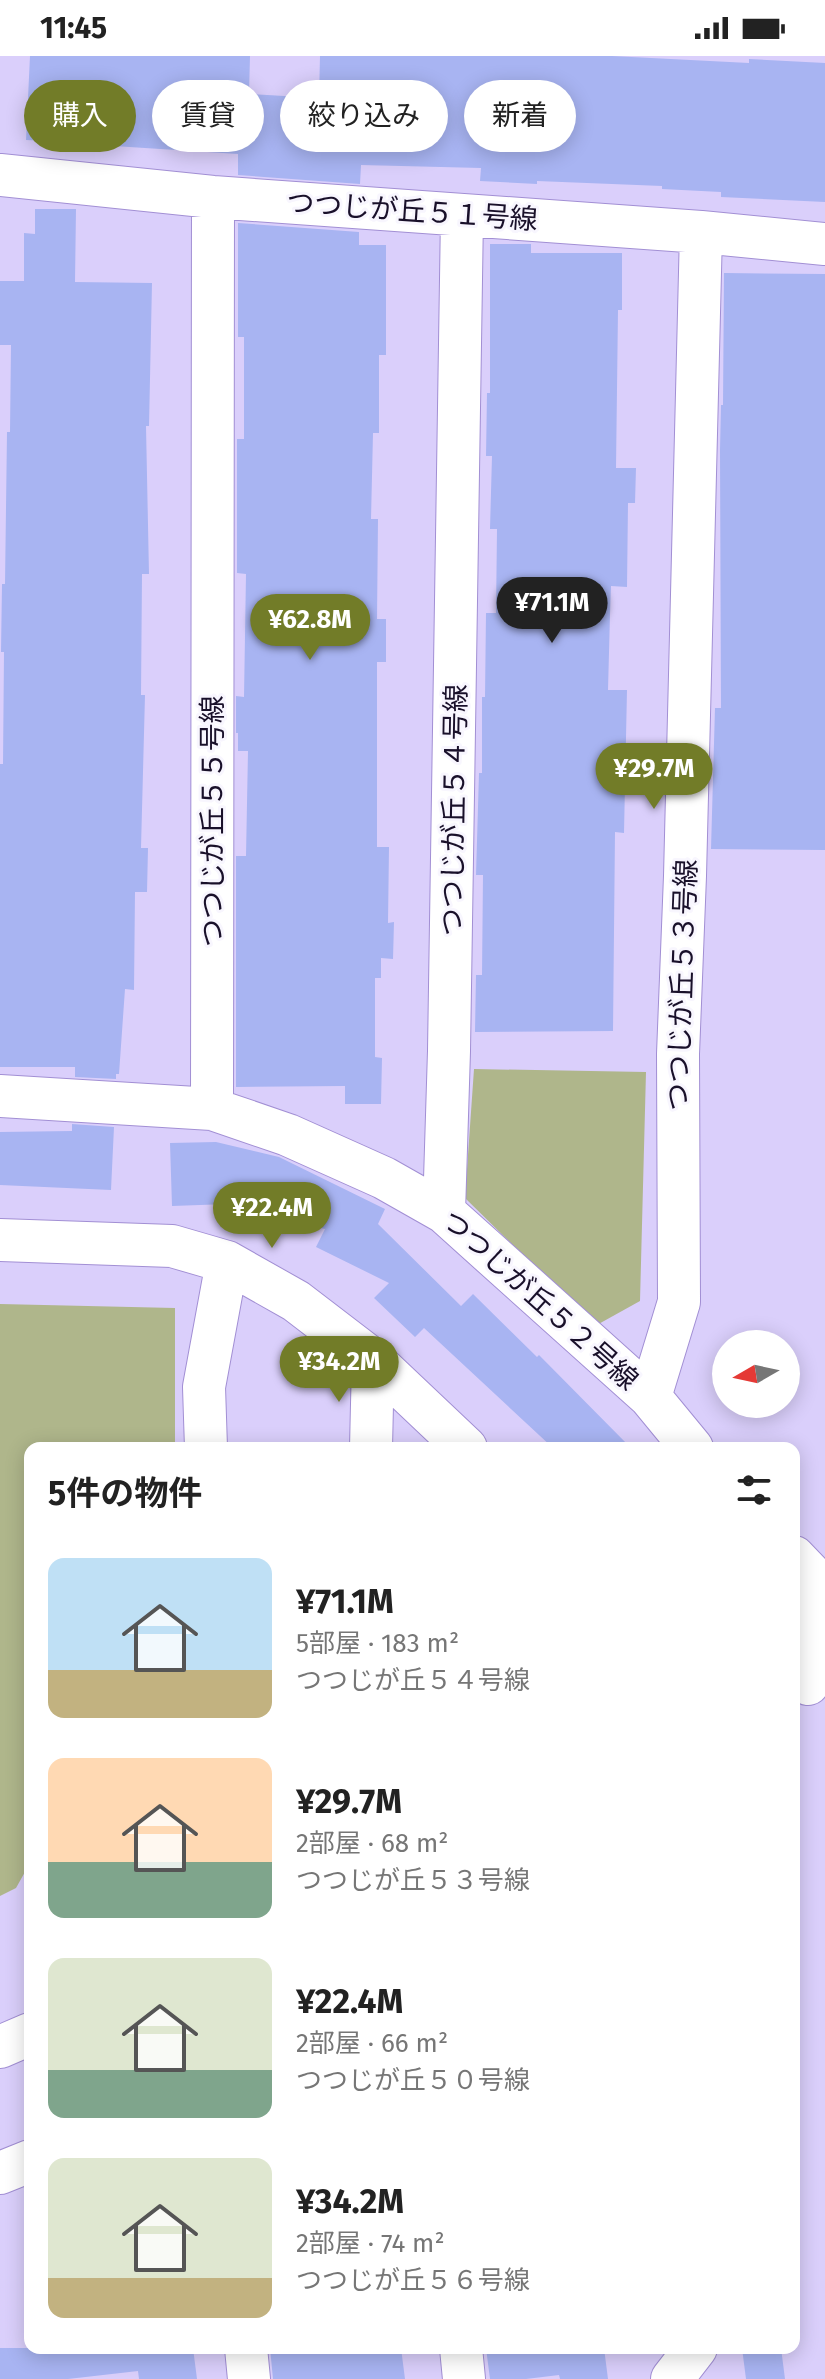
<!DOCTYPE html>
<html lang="ja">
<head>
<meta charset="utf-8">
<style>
  :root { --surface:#fff; --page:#f2f2f2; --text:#222; --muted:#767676; --accent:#727c28 }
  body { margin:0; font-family:"Fira Sans","Noto Sans JP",sans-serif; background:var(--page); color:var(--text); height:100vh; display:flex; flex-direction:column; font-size:30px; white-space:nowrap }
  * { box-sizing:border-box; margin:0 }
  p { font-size:26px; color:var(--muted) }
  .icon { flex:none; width:44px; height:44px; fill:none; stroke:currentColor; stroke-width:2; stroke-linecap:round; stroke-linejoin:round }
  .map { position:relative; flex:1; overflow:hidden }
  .drawer { position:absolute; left:24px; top:1386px; width:776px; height:912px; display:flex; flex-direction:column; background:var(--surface); border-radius:16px; box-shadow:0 4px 20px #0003 }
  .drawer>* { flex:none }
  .guide { position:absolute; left:24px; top:24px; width:778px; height:72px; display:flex; gap:16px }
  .needle { width:52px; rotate:261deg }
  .tools { position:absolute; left:712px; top:1274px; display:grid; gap:16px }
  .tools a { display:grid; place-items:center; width:88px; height:88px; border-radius:50%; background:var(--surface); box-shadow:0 4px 20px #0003; font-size:40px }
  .price { position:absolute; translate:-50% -68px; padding:0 18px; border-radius:28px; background:var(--accent); color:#fff; font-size:26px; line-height:52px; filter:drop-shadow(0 2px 4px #0008) }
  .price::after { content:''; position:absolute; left:50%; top:48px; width:24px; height:18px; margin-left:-12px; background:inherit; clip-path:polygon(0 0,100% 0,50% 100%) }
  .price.selected { background:#222; color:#fff }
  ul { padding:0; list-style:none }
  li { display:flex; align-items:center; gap:24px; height:200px; padding:0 24px }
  li span { display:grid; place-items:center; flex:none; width:224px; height:160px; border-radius:16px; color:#555 }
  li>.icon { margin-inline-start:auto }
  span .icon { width:96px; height:96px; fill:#fffc; stroke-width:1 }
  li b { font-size:34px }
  h2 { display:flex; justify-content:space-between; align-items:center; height:96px; padding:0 24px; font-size:34px }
  .pill { padding:0 28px; border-radius:36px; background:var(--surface); box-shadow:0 4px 20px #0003; font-size:28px; line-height:72px }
  .pill.selected { background:var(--accent); color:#fff }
  .status { display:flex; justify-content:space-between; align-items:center; height:56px; padding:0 40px; background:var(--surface); direction:ltr }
  .status svg { height:22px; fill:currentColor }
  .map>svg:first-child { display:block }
  .green { fill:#afb68b }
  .building { fill:#a8b4f2 }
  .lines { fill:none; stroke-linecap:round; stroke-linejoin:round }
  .minor-casing { stroke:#a28fd4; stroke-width:44 }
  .minor { stroke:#fff; stroke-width:42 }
  .labels { text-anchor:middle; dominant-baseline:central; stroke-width:6; stroke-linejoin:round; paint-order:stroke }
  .street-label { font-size:28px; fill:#19102a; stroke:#f8f6fe }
</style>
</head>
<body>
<div class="status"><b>11:45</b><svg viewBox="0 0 49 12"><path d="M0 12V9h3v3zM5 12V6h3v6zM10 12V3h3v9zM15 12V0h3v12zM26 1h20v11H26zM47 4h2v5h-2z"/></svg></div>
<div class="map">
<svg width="825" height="2323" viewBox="0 0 825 2323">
  <rect width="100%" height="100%" fill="#dacffb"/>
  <!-- green -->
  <path class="green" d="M 474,1013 L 646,1016 L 640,1245 L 595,1270 L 465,1142 Z
    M 0,1248 L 175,1252 L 175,1392 L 30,1392 L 30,1807 L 16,1832 L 0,1840 Z"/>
  <!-- building -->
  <path class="building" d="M 30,0 L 250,0 L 249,38 L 319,42 L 320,0 L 612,0 L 749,7 L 749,3 L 825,7 L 825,146 L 721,141 L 721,136 L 662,133 L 662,130 L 537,125 L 537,128 L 480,125 L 481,112 L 361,109 L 360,128 L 238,119 L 238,98 L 114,90 L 114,88 L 26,84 Z
    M 35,153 L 76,153 L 75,226 L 152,227 L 149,370 L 146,370 L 149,518 L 142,518 L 141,639 L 145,639 L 141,792 L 148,792 L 147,836 L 135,836 L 134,934 L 125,933 L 119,1018 L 116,1018 L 116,1023 L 75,1021 L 75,1011 L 0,1011 L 0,708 L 3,708 L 4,596 L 1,596 L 2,528 L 5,528 L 7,376 L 10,376 L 11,289 L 0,289 L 0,225 L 24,225 L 24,177 L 35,178 Z
    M 238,167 L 359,176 L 359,189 L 386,189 L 386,299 L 379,299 L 379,377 L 373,377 L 371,463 L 378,463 L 377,563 L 386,563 L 386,606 L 377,606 L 377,791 L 389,791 L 388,867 L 394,866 L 393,903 L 381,902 L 381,922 L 375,922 L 375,1001 L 382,1002 L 381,1048 L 345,1048 L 345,1030 L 236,1031 L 236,800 L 246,800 L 248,695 L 238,695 L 238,677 L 236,677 L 236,640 L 244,641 L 246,518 L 237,517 L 237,383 L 244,383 L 244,281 L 238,281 Z
    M 490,188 L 531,188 L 531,197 L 622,197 L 622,254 L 618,254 L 616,412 L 636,412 L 635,447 L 628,447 L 627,531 L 611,530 L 610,558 L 608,634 L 627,634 L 624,777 L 615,776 L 613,975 L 475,976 L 476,919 L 482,919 L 483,819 L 476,819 L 479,717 L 482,717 L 482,641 L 485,641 L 486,557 L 496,557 L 497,473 L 490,473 L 492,400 L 486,400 L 487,337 L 490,337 Z
    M 724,217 L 825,218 L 825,794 L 711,793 L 715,652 L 721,652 L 720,394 L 721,349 L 723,349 Z
    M 72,1068 L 114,1071 L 111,1134 L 0,1129 L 0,1076 L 72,1075 Z
    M 216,1086 L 279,1101 L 385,1153 L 378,1168 L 461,1250 L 473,1238 L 537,1301 L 539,1299 L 631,1392 L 553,1392 L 424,1272 L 415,1281 L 374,1242 L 389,1227 L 316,1191 L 325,1173 L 254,1157 L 256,1147 L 172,1150 L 170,1087 Z
    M 0,2292 L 193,2292 L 197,2323 L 139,2323 L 138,2315 L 68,2323 L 0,2323 Z
    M 270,2292 L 401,2292 L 405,2323 L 273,2323 Z
    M 486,2292 L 604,2292 L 608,2323 L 560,2323 L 559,2319 L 526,2323 L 490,2323 Z
    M 742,2292 L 781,2292 L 785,2323 L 746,2323 Z"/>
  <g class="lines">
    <defs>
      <path id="minor" d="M 0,119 L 213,141 L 701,176 L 825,188
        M 0,1040 L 212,1053 L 288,1079 L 384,1122 L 444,1156 L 650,1341 L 692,1392
        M 212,1053 L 213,141
        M 444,1156 L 449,995 L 462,159
        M 0,1184 L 172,1190 L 227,1206 L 296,1245 L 373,1304 L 466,1392
        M 650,1341 L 679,1246 L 678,998 L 685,820 L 701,176
        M 206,1392 L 204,1331 L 227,1206
        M 371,1392 L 373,1304
        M 794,1501 L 818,1526 L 808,1628
        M 0,1991 L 30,1978
        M 0,2117 L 30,2105
        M 246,2292 L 249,2323
        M 461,2292 L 464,2323
        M 672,2323 L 696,2292"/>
    </defs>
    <!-- minor casing -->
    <use href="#minor" class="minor-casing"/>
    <!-- minor -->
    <use href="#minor" class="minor"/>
  </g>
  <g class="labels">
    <!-- street labels -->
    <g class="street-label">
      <text transform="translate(412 155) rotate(4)">つつじが丘５１号線</text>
      <text transform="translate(454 754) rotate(-89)">つつじが丘５４号線</text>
      <text transform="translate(212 765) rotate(-90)">つつじが丘５５号線</text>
      <text transform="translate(682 929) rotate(-88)">つつじが丘５３号線</text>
      <text transform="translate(540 1244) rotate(42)">つつじが丘５２号線</text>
    </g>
  </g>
</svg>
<div class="tools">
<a><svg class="needle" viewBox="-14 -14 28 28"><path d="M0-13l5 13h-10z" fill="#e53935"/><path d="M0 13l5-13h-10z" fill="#767676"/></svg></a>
</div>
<b class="price selected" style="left:552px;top:589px">¥71.1M</b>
<b class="price" style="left:310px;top:606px">¥62.8M</b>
<b class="price" style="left:654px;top:755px">¥29.7M</b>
<b class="price" style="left:272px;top:1194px">¥22.4M</b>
<b class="price" style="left:339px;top:1348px">¥34.2M</b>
<div class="guide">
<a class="pill selected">購入</a>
<a class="pill">賃貸</a>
<a class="pill">絞り込み</a>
<a class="pill">新着</a>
</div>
<section class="drawer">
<h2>5件の物件<svg class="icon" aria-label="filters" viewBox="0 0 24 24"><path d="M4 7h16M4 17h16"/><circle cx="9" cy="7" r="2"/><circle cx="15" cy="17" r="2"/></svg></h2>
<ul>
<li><span style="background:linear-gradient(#bfe0f5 70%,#c2b280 0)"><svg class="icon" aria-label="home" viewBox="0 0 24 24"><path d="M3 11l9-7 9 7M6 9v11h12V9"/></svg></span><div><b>¥71.1M</b><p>5部屋 · 183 m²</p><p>つつじが丘５４号線</p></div></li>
<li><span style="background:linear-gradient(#ffd9b3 65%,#7fa58c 0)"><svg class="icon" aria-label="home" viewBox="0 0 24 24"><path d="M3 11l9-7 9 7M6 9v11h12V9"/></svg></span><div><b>¥29.7M</b><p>2部屋 · 68 m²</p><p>つつじが丘５３号線</p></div></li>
<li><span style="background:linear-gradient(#dfe7d0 70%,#7fa58c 0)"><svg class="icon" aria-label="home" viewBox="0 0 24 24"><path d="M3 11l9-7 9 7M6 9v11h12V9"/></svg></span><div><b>¥22.4M</b><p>2部屋 · 66 m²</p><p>つつじが丘５０号線</p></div></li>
<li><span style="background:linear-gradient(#dfe7d0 75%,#c2b280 0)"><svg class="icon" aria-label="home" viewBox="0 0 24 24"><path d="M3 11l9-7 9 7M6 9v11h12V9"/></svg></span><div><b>¥34.2M</b><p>2部屋 · 74 m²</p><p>つつじが丘５６号線</p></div></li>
</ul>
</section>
</div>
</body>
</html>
